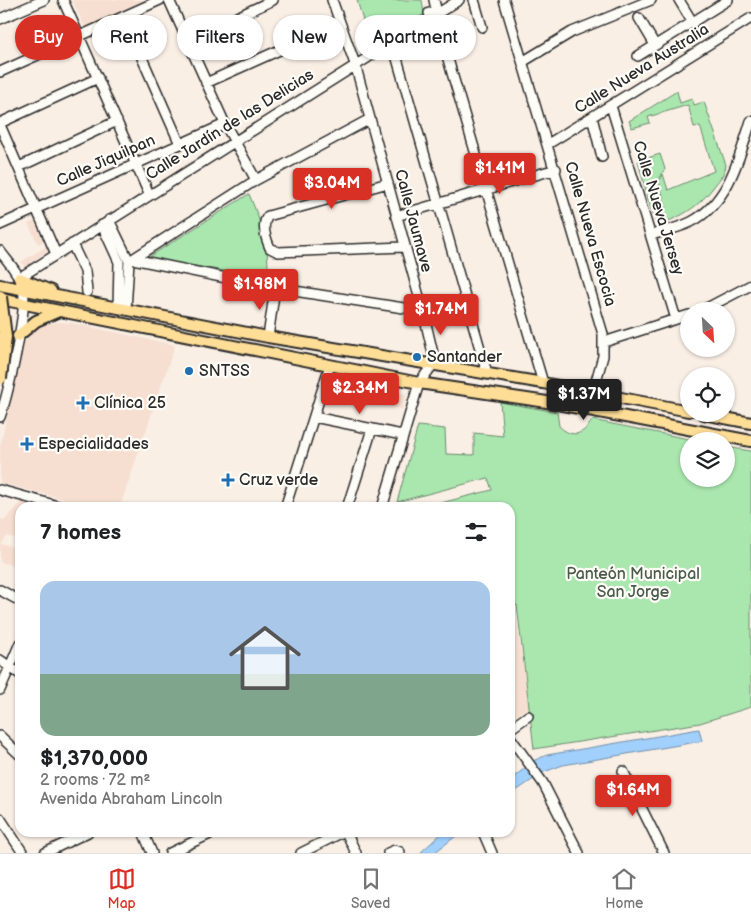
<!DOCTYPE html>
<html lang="en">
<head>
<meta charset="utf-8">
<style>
  :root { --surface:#fff; --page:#f6f6f6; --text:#202124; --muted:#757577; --line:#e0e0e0; --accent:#d93025 }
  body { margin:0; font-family:"Balsamiq Sans",sans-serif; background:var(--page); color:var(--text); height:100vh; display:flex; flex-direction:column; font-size:19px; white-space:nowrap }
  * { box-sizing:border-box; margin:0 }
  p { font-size:16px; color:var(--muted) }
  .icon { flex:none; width:28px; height:28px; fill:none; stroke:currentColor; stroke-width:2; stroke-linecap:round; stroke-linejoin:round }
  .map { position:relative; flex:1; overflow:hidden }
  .sheet { position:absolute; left:15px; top:502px; width:500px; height:335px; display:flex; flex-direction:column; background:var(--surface); border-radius:15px; box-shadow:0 1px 4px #0004 }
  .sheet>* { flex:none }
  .top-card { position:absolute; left:15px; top:15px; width:500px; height:45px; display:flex; gap:10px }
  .needle { width:32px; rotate:155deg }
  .buttons { position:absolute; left:680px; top:302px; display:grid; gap:10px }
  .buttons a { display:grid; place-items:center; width:55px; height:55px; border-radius:50%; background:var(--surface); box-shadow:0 1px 4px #0004; font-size:25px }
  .price { position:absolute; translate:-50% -42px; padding:0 11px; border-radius:5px; background:var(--accent); color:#fff; font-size:16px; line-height:32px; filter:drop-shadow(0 1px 2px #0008) }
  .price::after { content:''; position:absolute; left:50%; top:30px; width:15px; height:11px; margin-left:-8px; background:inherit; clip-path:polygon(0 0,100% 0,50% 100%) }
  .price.current { background:#222; color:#fff }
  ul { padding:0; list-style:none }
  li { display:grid; align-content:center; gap:10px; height:265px; padding:0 25px }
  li+li { border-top:1px solid var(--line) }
  li span { display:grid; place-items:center; height:155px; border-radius:15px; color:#555 }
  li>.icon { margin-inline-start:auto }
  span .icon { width:90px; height:90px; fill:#fffc; stroke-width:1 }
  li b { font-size:21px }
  h2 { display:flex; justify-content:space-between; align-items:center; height:60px; padding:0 25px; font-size:21px }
  .tag { padding:0 18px; border-radius:22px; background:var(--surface); box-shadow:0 1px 4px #0004; font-size:18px; line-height:45px }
  .tag.current { background:var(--accent); color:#fff }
  .menu { display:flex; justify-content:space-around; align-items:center; height:70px; border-top:1px solid var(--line); background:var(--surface); font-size:14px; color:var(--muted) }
  .menu a { display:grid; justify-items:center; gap:2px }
  .menu .current { color:var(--accent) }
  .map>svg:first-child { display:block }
  .built { fill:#f6dfd0 }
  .green { fill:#a9e7af; stroke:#6a896d }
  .water { fill:#a1d0fd; stroke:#728ea9 }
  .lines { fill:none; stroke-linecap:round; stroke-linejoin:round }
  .minor-casing { stroke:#2b2b2b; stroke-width:12 }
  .major-casing { stroke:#2b2b2b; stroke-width:14 }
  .minor { stroke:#fdfcf7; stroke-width:9 }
  .major { stroke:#fedd96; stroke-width:10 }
  .highway-bridge-casing { stroke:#2b2b2b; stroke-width:16; stroke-linecap:butt }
  .highway-bridge { stroke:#fedd96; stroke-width:12 }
  .poi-dot { fill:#1f6fb2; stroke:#fdfcf7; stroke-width:2 }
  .labels { text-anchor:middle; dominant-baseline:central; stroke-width:4.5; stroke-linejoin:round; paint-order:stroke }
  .street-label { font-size:16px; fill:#2b2b2b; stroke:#fdfcf7 }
  .poi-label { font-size:16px; fill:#2b2b2b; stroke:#fdfcf7; text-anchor:start }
  .park-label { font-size:16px; fill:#4a5a4c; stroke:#fdfcf7 }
</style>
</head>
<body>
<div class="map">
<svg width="751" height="853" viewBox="0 0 751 853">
  <rect width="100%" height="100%" fill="#faefe5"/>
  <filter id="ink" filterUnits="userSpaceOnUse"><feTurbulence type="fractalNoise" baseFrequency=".02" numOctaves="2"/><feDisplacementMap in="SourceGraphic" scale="10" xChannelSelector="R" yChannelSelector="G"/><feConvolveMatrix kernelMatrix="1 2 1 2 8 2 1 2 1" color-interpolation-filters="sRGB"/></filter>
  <g filter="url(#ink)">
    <!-- built -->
    <path class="built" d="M 72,0 L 146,0 L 85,28 Z
      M 34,221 L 44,241 L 38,244 L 28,224 Z
      M 47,246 L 50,250 L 25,267 L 21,262 Z
      M 57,322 L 72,323 L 175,345 L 120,507 L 96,507 L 0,483 L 0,446 L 17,375 L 22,347 L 30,334 L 42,325 Z
      M 333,378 L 354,383 L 355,379 L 365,382 L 365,386 L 373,387 L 375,384 L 380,385 L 379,390 L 407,394 L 402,409 L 328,396 Z
      M 21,502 L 39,507 L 20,508 L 20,539 L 7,536 L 1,544 L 20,549 L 20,567 L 0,562 L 0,519 L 5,520 Z
      M 515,609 L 529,707 L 510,720 L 510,611 Z"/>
    <!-- green -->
    <path class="green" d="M 357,0 L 422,0 L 424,14 L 371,48 Z
      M 677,91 L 680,103 L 692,99 L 694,105 L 704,102 L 726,165 C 725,173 720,179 715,185 C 699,207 682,217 657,225 L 653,212 L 666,207 L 659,182 L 663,174 L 668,190 L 714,171 L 700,126 L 694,127 L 688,105 L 648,117 L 650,123 L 632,128 L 629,121 Z
      M 660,154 L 665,169 L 657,182 L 664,206 L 651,210 L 638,161 Z
      M 249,194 C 260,221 271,248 267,278 L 147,258 Z
      M 500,402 L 557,412 L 559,426 C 572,439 584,435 592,420 L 699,441 L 689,441 L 689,479 L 726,479 L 726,447 L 751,451 L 751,707 L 700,723 L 534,749 L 517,605 L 510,608 L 510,508 L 425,507 L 492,490 L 488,478 L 397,502 L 418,426 L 445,429 L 446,454 L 474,455 L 474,433 L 503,436 Z"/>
    <!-- water -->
    <path class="water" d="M 699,729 L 702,741 L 563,765 L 544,772 L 510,795 L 510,780 L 535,760 L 547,755 Z
      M 442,833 L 460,833 L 434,853 L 420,853 Z"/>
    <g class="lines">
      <defs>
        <path id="minor" d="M 63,0 L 149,194
          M 169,0 L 225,124 L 256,180
          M 332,0 L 355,64 L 423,311 L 435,362 L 419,383 L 382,508
          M 434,0 L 445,49 L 543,383
          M 474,0 L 482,27
          M 504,0 L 603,334 L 603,356 L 593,392
          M 679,0 L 693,23
          M 429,13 L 437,44
          M 124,17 L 180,144
          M 639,18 L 655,45
          M 0,19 L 44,0
          M 187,41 L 273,0
          M 392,41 L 487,373
          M 638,56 L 728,0
          M 524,61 L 572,32 L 651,0
          M 0,72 L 160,0
          M 206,83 L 340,23
          M 611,106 L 676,319
          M 592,117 L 602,157
          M 0,123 L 98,78
          M 0,125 L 56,254
          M 548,144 L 751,18
          M 19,167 L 117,121
          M 388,183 L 268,216 C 261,224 266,239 270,248 L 278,252 L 404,247
          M 396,216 L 556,169
          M 109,220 L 129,261 L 126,310
          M 0,225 L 225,124
          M 102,225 L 119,262 L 118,308
          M 651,235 C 664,231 679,228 691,222 C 729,202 739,158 751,121
          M 72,244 L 85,271 L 87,292
          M 0,251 C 8,262 19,273 23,287 C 28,308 8,394 0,417
          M 133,259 L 275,288 L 423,311
          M 131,260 L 256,180 L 370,119
          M 19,278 L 459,0
          M 701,311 L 751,285
          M 268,337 L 275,288
          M 604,342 L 689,315
          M 314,417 L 402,435
          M 0,490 L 65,508
          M 285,508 L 330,365
          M 347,508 L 372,429
          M 0,590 L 20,601
          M 0,660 L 20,674
          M 0,690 L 20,643
          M 510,729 L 528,716
          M 0,736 L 20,755
          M 510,737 L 543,783 L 579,853
          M 623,771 L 664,853
          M 0,818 L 23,853
          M 143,832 L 152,853
          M 346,832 L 356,853
          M 483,832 L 492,853
          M 45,853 L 88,832
          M 170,853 L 214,832
          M 301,853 L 343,832
          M 388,853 L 395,850 L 400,852"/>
        <path id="major" d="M 19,278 L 51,291
          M 0,285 L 268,337 L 543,383 L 689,411
          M 0,299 L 419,383 L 547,402 L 751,441
          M 18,336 L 36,321 L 59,311
          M 704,414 L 751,423"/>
      </defs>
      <!-- minor casing -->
      <use href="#minor" class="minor-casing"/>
      <!-- major casing -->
      <use href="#major" class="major-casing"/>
      <!-- minor -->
      <use href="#minor" class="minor"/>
      <!-- major -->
      <use href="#major" class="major"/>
      <defs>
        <path id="highway-bridge" d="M 0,297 L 5,337 L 0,378"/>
      </defs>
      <!-- highway-bridge casing -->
      <use href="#highway-bridge" class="highway-bridge-casing"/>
      <!-- highway-bridge -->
      <use href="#highway-bridge" class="highway-bridge"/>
    </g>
  </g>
  <!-- markers -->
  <g class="poi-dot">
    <circle cx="417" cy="357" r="5"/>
    <circle cx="189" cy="371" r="5"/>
    <path d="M80.5 395.5h5v5h5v5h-5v5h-5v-5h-5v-5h5z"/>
    <path d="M24.5 436.5h5v5h5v5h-5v5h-5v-5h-5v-5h5z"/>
    <path d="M225.5 472.5h5v5h5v5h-5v5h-5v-5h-5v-5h5z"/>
  </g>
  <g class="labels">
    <!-- street labels -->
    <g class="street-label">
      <text transform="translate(642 69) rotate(-32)">Calle Nueva Australia</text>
      <text transform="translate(230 125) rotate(-32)">Calle Jardín de las Delicias</text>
      <text transform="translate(106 161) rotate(-24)">Calle Jiquilpan</text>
      <text transform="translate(658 208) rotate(73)">Calle Nueva Jersey</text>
      <text transform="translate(413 221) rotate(75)">Calle Jaumave</text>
      <text transform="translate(590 234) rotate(74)">Calle Nueva Escocia</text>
    </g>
    <!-- poi labels -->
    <g class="poi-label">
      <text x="427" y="357">Santander</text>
      <text x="199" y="371">SNTSS</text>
      <text x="94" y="403">Clínica 25</text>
      <text x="38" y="444">Especialidades</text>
      <text x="239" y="480">Cruz verde</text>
    </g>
    <!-- park labels -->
    <g class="park-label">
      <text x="633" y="574">Panteón Municipal<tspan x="633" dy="18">San Jorge</tspan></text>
    </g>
  </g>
</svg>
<div class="buttons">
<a><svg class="needle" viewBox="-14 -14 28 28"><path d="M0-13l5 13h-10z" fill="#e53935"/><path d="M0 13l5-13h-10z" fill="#757577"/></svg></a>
<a><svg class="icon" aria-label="locate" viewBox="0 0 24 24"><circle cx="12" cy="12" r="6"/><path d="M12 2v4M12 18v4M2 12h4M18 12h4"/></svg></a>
<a><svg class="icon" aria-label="layers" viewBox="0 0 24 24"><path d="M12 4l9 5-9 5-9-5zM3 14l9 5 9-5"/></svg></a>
</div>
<b class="price" style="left:500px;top:195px">$1.41M</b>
<b class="price" style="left:332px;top:210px">$3.04M</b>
<b class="price" style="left:260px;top:311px">$1.98M</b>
<b class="price" style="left:441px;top:336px">$1.74M</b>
<b class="price" style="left:360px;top:415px">$2.34M</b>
<b class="price current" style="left:584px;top:421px">$1.37M</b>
<b class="price" style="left:633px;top:817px">$1.64M</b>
<div class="top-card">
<a class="tag current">Buy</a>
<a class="tag">Rent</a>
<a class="tag">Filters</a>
<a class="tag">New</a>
<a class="tag">Apartment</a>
</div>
<section class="sheet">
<h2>7 homes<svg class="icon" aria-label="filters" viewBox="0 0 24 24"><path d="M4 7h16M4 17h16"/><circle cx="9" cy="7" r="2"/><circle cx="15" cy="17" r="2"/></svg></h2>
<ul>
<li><span style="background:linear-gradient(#a9c7e8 60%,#7fa58c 0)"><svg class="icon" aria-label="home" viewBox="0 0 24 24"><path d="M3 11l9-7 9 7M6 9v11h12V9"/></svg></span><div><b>$1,370,000</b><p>2 rooms · 72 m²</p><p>Avenida Abraham Lincoln</p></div></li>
</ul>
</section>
</div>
<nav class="menu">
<a class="current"><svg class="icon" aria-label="map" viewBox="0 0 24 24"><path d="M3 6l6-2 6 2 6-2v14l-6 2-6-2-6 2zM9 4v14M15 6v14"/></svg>Map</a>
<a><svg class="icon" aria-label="saved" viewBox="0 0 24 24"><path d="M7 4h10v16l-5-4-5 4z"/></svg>Saved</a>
<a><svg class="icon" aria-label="home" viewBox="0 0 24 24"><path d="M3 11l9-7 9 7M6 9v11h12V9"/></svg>Home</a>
</nav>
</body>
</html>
